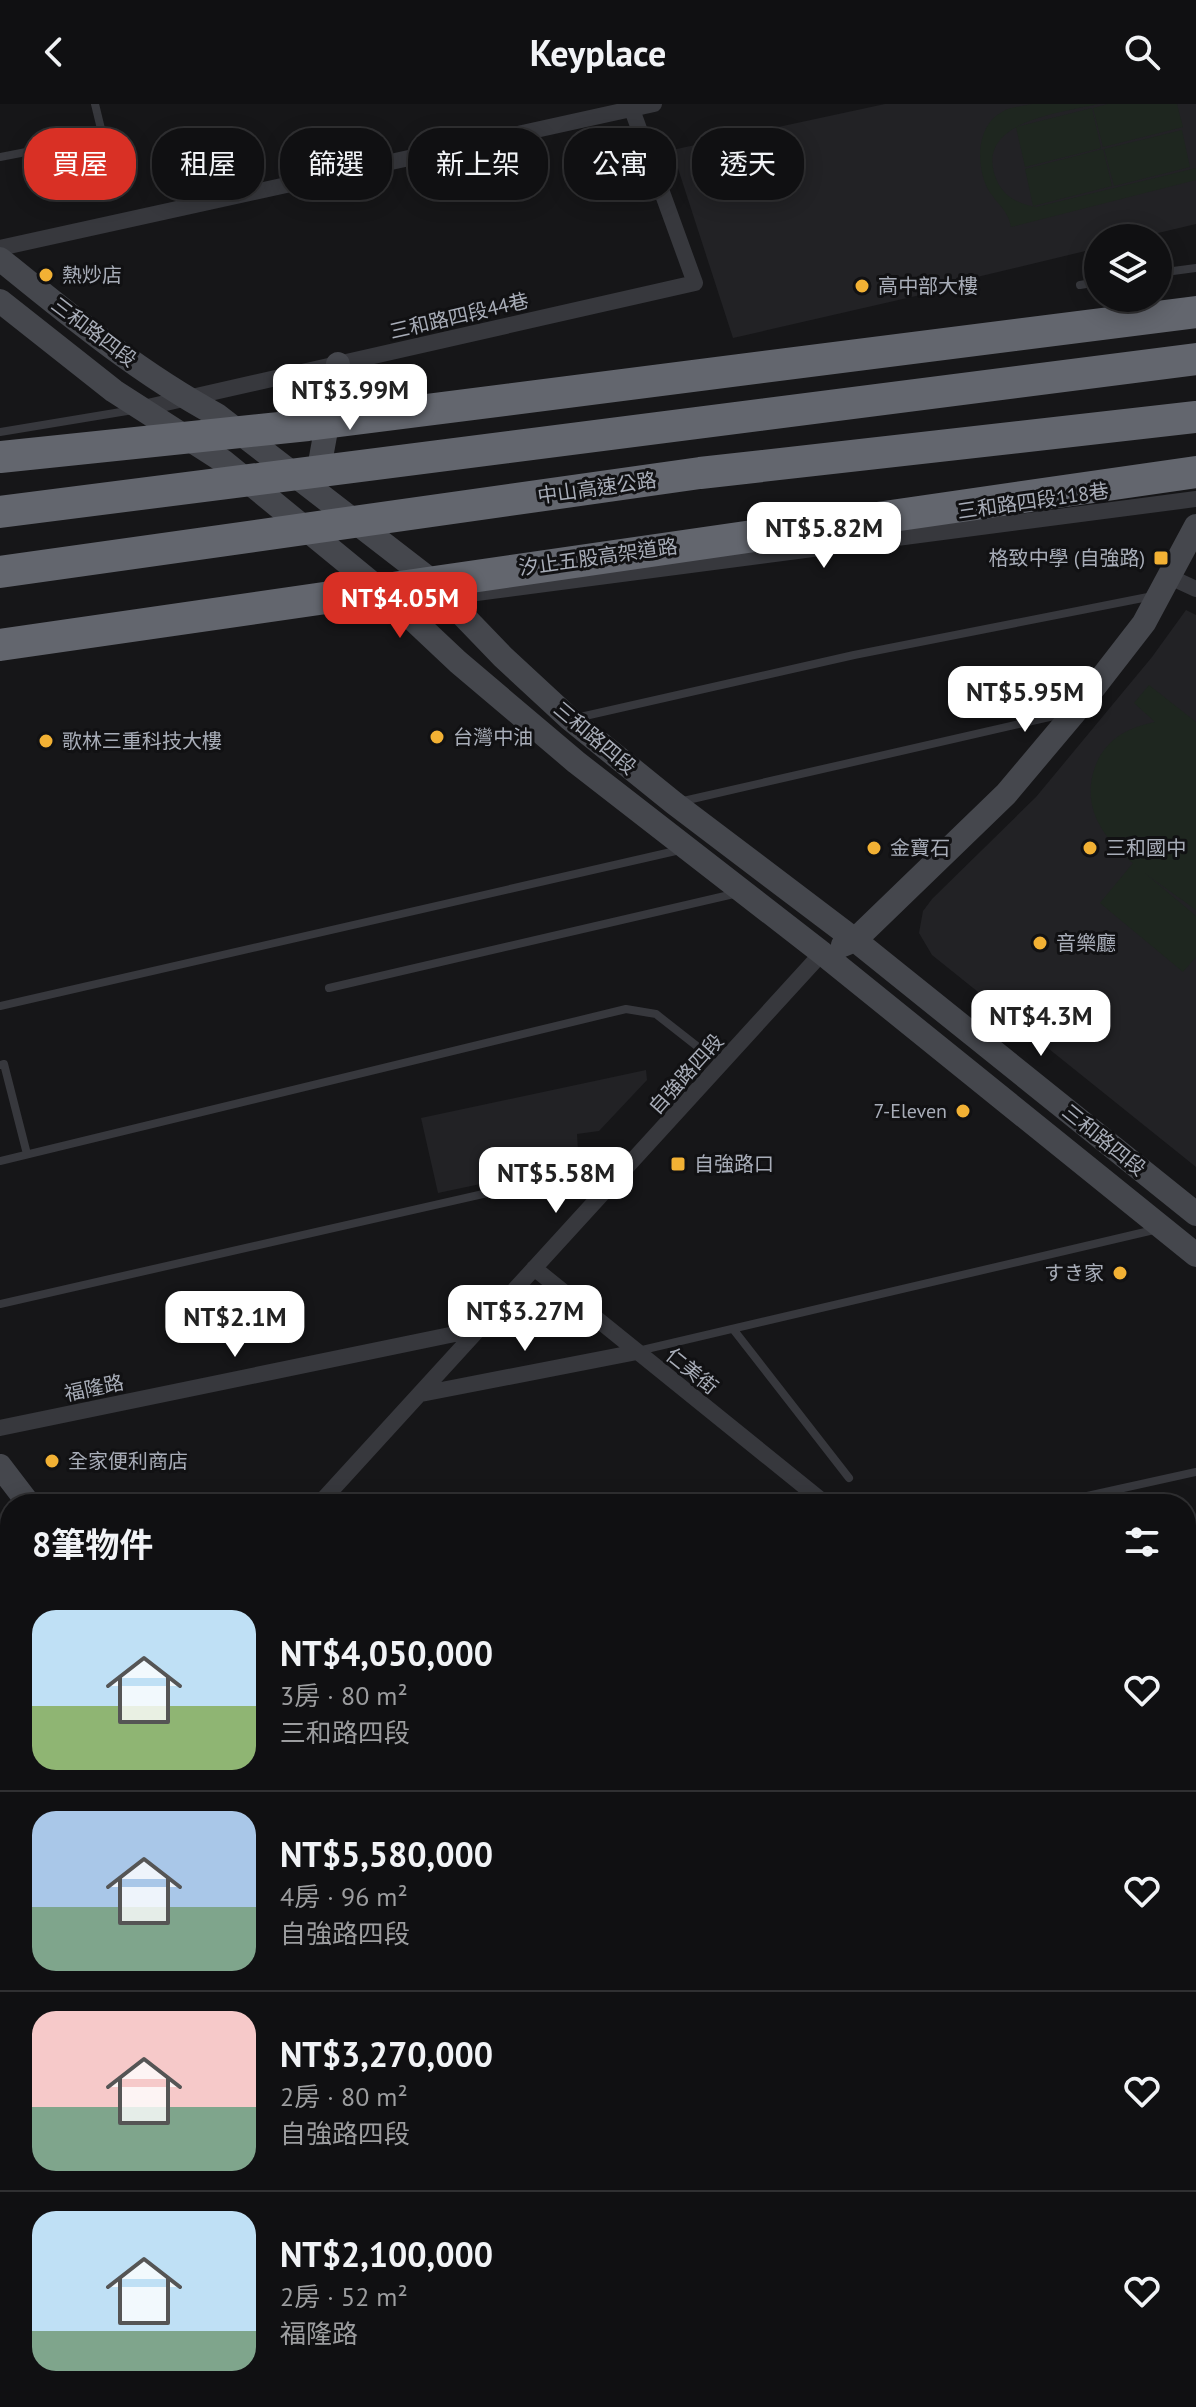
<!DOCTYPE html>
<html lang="zh-TW">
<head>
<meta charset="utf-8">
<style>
  :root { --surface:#101012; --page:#19191b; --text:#f1f3f6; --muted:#9c9d9f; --line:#303032; --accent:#d93025 }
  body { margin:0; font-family:"PT Sans","Noto Sans TC","Noto Sans JP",sans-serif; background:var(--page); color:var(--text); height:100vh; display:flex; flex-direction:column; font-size:30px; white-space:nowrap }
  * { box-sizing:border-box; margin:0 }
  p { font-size:26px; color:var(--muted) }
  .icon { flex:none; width:44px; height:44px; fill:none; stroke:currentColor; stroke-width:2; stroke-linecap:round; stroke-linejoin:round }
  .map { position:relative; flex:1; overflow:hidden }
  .side { position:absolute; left:0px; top:1390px; width:1196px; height:914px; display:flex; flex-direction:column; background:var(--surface); border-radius:32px 32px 0 0; box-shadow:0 4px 20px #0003,0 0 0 2px var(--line) }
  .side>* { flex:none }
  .banner { position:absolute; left:24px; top:24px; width:1148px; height:72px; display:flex; gap:16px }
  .controls { position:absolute; left:1084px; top:120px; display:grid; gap:16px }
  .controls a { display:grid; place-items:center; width:88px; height:88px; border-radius:50%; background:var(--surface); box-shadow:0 4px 20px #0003,0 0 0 2px var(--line); font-size:40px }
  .price { position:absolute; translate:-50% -68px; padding:0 18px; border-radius:16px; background:#fff; color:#222; font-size:26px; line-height:52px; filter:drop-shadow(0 2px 4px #0008) }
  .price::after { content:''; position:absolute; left:50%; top:48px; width:24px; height:18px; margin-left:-12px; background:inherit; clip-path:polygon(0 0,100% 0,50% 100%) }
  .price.current { background:var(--accent); color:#fff }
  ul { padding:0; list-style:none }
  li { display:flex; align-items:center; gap:24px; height:200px; padding:0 32px }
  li+li { border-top:2px solid var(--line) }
  li span { display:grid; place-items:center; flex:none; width:224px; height:160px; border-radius:24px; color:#555 }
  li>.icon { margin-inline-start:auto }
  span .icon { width:96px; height:96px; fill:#fffc; stroke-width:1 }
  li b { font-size:34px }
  h2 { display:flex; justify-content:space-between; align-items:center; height:96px; padding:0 32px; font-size:34px }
  .tag { padding:0 28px; border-radius:32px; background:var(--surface); box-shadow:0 4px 20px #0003,0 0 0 2px var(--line); font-size:28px; line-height:72px }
  .tag.current { background:var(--accent); color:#fff }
  header { display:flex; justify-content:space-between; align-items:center; height:104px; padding:0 32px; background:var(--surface); font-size:36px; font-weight:700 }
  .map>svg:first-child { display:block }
  .built { fill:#222225 }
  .green { fill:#1e261f }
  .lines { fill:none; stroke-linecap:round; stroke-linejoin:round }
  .lane { stroke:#37383d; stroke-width:8 }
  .street { stroke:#37383d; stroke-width:16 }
  .secondary { stroke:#45474d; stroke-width:24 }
  .highway { stroke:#63666e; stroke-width:32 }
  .poi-dot { fill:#f2b134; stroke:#111113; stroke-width:3 }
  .labels { text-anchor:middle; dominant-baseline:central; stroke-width:6; stroke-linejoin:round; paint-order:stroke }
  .poi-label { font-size:20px; fill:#a8adb8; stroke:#111113; text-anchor:start }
  .street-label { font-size:20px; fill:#a8adb8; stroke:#111113 }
</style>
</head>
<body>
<header><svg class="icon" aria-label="back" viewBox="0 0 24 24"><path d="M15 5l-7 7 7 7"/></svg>Keyplace<svg class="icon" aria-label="search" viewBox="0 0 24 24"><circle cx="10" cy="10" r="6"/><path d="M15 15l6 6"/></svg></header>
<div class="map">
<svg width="1196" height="2303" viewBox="0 0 1196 2303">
  <rect width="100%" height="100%" fill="#161618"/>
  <!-- built -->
  <path class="built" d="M 885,0 L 1196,0 L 1196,120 L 1137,134 L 1098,134 L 1098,144 L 977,173 L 977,178 L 733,234 L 672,46 Z
    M 1186,506 L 1196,511 L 1196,1063 L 932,851 L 919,829 L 923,807 L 932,795 L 1036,693 L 1152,553 Z
    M 646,966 L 647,976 L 599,1027 L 577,1030 L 578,1047 L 561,1063 L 438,1089 L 421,1014 Z"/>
  <!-- green -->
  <path class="green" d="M 1032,0 L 1098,0 C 1061,9 971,17 997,77 C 1004,93 1019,100 1036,103 L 1196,64 L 1196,76 L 1011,123 C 1008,106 998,101 989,87 C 976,65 975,22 1002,8 C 1010,3 1023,2 1032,0 Z
    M 1108,0 L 1177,0 L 1183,23 L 1103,43 L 1093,4 Z
    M 1092,4 L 1101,44 L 1025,63 L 1016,23 Z
    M 1182,26 L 1190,63 L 1114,82 L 1104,45 Z
    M 1103,45 L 1112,82 L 1033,102 L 1025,65 Z
    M 1149,581 L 1196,618 L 1196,806 C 1151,771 1071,731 1095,663 C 1105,635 1129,623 1155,618 L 1134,599 Z
    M 1133,759 L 1196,812 L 1196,853 L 1183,868 L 1100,799 Z"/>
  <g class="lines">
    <!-- lane -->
    <path class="lane" d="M 0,53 L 103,33 L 95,0
      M 1158,169 L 1196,164
      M 1080,181 L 1098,178
      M 0,328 L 133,306
      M 576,614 L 854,551 L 1153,492
      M 679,698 L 1067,609
      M 329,884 L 738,789
      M 0,902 L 680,746
      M 0,961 L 4,960 L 27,1050
      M 0,1057 L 626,905 L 656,910 L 721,961
      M 0,1200 L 553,1074 L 568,1076 L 602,1091
      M 733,1225 L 849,1374
      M 638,1247 L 1158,1125
      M 1051,1400 L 1196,1368
      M 1186,1495 L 1196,1493
      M 1186,1629 L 1196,1627
      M 1186,1754 L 1196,1753
      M 0,1817 L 10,1836
      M 1186,1872 L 1196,1870
      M 1186,1943 L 1196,1941
      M 1186,2175 L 1196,2173
      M 1186,2255 L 1196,2253
      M 0,2258 L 10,2255
      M 611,2303 L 652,2294
      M 965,2303 L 1007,2294"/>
    <!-- street -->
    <path class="street" d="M 0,144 L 654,0
      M 139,305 L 695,179 L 630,0
      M 1170,473 L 1196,485
      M 446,493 L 1196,395
      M 534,1164 L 826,1400
      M 421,1290 L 637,1248
      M 0,1324 L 479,1225
      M 319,1400 L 822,849
      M 1186,1686 L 1196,1699
      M 0,1737 L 10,1726
      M 1186,2075 L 1196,2073
      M 128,2303 L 173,2294"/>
    <!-- secondary -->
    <path class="secondary" d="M 0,155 C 69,211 139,269 217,311 L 424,471 L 503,553 L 570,615 L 674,699 L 855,836 L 1196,1110
      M 0,197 L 114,287 L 223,357 L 390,494 L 458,558 L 576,658 L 822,849 L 1196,1151
      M 316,381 L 338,260
      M 843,841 L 855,836 L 1006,690 L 1075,608 L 1144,519 L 1196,422
      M 0,1362 L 29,1400
      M 432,2294 L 436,2303"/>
    <!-- highway -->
    <path class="highway" d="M 0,353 L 308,321 L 1196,208
      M 0,408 L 1196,255
      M 0,468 L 700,369 L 1196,313
      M 0,541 L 1196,368"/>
  </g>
  <!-- markers -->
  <g class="poi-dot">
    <circle cx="46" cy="171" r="8"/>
    <circle cx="862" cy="182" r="8"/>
    <rect x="1153" y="446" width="16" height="16" rx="4"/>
    <circle cx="437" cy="633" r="8"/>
    <circle cx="46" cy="637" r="8"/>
    <circle cx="874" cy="744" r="8"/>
    <circle cx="1090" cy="744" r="8"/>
    <circle cx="1040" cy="839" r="8"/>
    <circle cx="963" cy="1007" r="8"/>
    <rect x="670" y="1052" width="16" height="16" rx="4"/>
    <circle cx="1120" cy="1169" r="8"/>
    <circle cx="52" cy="1357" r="8"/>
  </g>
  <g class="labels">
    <!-- poi labels -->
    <g class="poi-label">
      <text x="62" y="171">熱炒店</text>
      <text x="878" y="182">高中部大樓</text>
      <text x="1145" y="454" text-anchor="end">格致中學 (自強路)</text>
      <text x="453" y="633">台灣中油</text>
      <text x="62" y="637">歌林三重科技大樓</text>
      <text x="890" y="744">金寶石</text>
      <text x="1106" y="744">三和國中</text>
      <text x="1056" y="839">音樂廳</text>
      <text x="947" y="1007" text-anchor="end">7-Eleven</text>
      <text x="694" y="1060">自強路口</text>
      <text x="1104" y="1169" text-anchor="end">すき家</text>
      <text x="68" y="1357">全家便利商店</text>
    </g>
    <!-- street labels -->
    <g class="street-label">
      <text transform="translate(459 212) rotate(-13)">三和路四段44巷</text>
      <text transform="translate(94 228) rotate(37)">三和路四段</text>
      <text transform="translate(597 384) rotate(-8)">中山高速公路</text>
      <text transform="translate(1033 397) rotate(-8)">三和路四段118巷</text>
      <text transform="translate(598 453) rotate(-8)">汐止五股高架道路</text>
      <text transform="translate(595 634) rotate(40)">三和路四段</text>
      <text transform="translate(686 970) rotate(-48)">自強路四段</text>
      <text transform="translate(1104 1036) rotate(39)">三和路四段</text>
      <text transform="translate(692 1267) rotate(39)">仁美街</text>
      <text transform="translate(94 1284) rotate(-12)">福隆路</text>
    </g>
  </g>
</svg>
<div class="controls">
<a><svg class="icon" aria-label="layers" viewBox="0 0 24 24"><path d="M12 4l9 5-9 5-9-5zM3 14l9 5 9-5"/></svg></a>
</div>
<b class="price" style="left:350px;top:328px">NT$3.99M</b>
<b class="price" style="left:824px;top:466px">NT$5.82M</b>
<b class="price current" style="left:400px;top:536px">NT$4.05M</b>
<b class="price" style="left:1025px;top:630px">NT$5.95M</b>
<b class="price" style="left:1041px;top:954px">NT$4.3M</b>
<b class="price" style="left:556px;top:1111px">NT$5.58M</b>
<b class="price" style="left:525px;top:1249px">NT$3.27M</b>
<b class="price" style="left:235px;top:1255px">NT$2.1M</b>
<div class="banner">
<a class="tag current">買屋</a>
<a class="tag">租屋</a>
<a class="tag">篩選</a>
<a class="tag">新上架</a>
<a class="tag">公寓</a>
<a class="tag">透天</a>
</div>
<section class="side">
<h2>8筆物件<svg class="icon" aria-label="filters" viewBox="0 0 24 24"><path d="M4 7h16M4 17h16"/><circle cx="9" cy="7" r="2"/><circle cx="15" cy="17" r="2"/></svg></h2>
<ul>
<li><span style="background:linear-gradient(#bfe0f5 60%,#8fb573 0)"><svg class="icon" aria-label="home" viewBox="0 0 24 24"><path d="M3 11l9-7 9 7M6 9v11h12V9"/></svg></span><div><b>NT$4,050,000</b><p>3房 · 80 m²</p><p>三和路四段</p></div><svg class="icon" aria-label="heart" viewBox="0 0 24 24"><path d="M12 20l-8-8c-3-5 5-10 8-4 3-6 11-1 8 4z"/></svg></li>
<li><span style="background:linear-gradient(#a9c7e8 60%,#7fa58c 0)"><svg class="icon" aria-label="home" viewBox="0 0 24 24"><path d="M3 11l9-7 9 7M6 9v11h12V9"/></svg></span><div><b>NT$5,580,000</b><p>4房 · 96 m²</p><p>自強路四段</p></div><svg class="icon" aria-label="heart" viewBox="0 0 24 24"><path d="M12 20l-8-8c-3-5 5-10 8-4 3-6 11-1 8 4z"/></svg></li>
<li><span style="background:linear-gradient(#f6c9c9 60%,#7fa58c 0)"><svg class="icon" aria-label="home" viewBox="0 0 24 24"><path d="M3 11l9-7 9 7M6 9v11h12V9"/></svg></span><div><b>NT$3,270,000</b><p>2房 · 80 m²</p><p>自強路四段</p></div><svg class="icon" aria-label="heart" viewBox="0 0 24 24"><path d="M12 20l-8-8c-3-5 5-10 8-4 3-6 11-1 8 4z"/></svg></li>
<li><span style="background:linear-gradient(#bfe0f5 75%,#7fa58c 0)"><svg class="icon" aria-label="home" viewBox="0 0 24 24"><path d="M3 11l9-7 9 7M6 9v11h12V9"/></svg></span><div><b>NT$2,100,000</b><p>2房 · 52 m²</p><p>福隆路</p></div><svg class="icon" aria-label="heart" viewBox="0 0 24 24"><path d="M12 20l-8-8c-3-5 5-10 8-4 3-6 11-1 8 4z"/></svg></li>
</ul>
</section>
</div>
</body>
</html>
